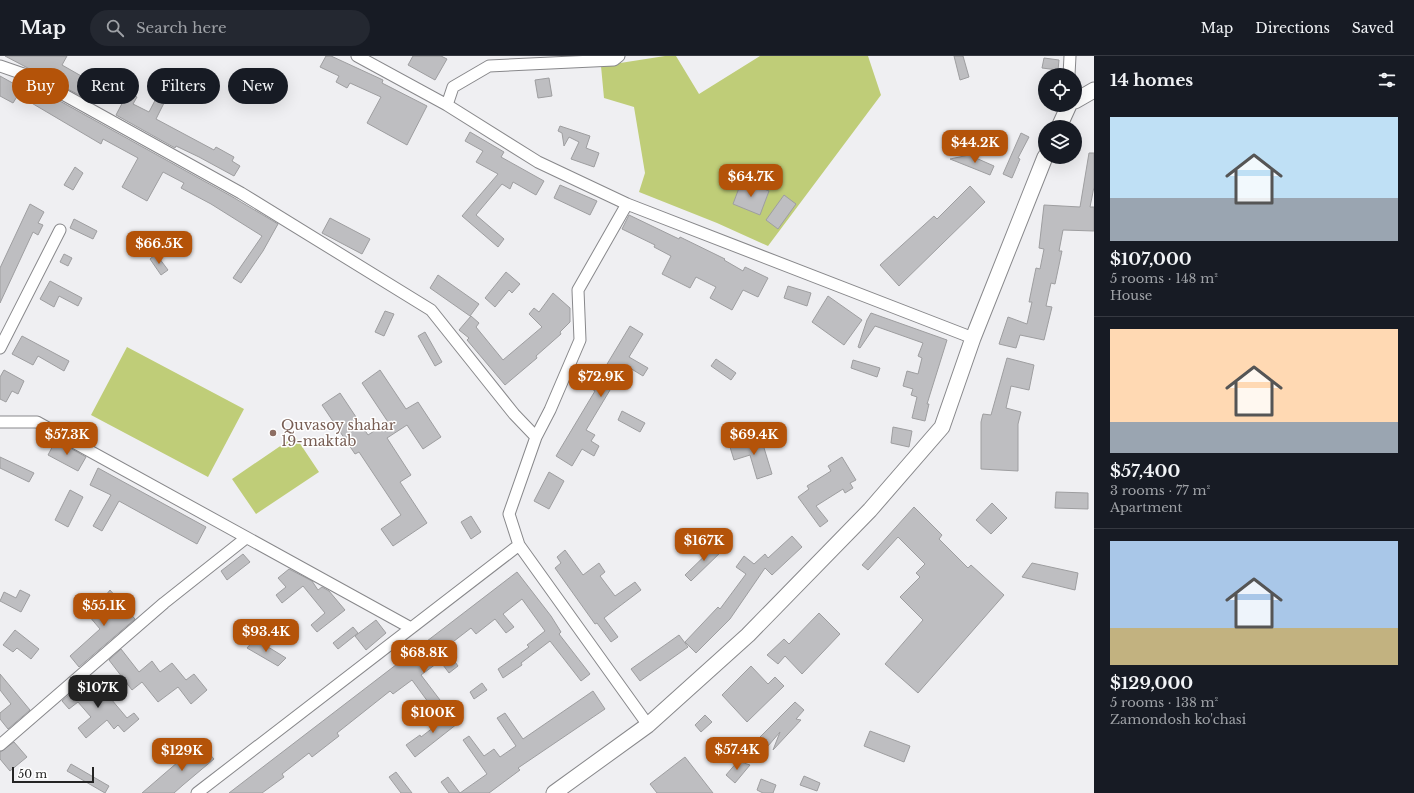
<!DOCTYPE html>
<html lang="en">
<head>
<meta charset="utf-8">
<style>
  :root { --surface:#171b24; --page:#242831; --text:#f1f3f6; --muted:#9ea1a6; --line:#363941; --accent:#b45309 }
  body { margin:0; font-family:"Libre Baskerville",serif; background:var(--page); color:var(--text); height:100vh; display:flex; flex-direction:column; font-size:15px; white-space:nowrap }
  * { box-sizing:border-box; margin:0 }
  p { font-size:13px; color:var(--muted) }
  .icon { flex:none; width:22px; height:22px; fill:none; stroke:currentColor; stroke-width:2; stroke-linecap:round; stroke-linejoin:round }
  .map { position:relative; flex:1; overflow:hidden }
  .sheet { display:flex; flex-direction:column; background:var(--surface); width:320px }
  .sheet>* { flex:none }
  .guide { position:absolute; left:12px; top:12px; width:380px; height:36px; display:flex; gap:8px }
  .tools { position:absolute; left:1038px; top:12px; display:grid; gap:8px }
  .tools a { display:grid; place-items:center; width:44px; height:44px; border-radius:50%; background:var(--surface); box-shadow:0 4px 16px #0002; font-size:20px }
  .scale { position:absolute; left:12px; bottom:10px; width:82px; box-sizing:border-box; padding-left:4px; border:2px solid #242424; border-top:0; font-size:11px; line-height:14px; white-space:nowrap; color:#242424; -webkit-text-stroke:3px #fff; paint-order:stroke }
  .price { position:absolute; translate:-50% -34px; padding:0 9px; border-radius:8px; background:var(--accent); color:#fff; font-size:13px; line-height:26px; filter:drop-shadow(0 1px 2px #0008) }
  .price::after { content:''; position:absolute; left:50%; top:24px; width:12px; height:9px; margin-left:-6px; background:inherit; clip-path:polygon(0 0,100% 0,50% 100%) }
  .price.active { background:#222; color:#fff }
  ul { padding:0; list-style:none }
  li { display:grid; align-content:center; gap:8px; height:212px; padding:0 16px }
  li+li { border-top:1px solid var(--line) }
  li span { display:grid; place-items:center; height:124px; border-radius:0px; color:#555 }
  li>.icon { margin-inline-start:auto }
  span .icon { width:72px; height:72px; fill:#fffc; stroke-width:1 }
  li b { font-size:17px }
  h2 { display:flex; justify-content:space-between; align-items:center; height:48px; padding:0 16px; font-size:17px }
  .pill { padding:0 14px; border-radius:18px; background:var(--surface); box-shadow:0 4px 16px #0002; font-size:14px; line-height:36px }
  .pill.active { background:var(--accent); color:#fff }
  header { display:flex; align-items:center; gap:24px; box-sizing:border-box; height:56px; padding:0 20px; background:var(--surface); border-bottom:1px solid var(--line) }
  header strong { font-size:19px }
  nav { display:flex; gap:22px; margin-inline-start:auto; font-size:14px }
  .search { width:280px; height:36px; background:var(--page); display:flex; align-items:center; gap:10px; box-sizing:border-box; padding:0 14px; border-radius:22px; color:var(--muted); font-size:15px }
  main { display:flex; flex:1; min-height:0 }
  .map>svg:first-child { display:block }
  .green { fill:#bfcd78 }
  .building { fill:#bebec1; stroke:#9e9ea0 }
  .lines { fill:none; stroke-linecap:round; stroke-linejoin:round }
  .street-casing { stroke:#88888b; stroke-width:13 }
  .secondary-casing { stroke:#88888b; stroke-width:17 }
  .street { stroke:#fff; stroke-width:11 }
  .secondary { stroke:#fff; stroke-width:15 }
  .education-dot { fill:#8d6e63; stroke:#fff; stroke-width:1.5 }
  .labels { text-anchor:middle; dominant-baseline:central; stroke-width:3; stroke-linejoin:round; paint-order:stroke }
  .education-label { font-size:14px; fill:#785e54; stroke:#fff; text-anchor:start }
</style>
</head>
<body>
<header>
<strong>Map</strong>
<div class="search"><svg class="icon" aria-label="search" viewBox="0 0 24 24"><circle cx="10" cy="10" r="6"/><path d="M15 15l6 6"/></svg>Search here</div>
<nav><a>Map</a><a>Directions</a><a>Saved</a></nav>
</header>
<main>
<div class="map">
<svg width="1094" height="737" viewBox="0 0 1094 737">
  <rect width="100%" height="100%" fill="#efeff2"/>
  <!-- green -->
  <path class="green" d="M 665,0 L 676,0 L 699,38 L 760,0 L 868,0 L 881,39 L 768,190 L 717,167 L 639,136 L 645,117 L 634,51 L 604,42 L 601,10 Z
    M 127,291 L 244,353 L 208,421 L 91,359 Z
    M 295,380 L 319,416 L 256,458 L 232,423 Z"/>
  <!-- building -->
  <path class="building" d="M 5,0 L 67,0 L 62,9 L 90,25 L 81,40 Z
    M 326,0 L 331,0 L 383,24 L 382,27 L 427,50 L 407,89 L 367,67 L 381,41 L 350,27 L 347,32 L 336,26 L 339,20 L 320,11 Z
    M 413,0 L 441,0 L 447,3 L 435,24 L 408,9 Z
    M 954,0 L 963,0 L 969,21 L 960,24 Z
    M 1044,2 L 1059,4 L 1058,14 L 1042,12 Z
    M 0,20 L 27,35 L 31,29 L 231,140 L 278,168 L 263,195 L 241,227 L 233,222 L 262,180 L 211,148 L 181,132 L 184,127 L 163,116 L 147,145 L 122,131 L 138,102 L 103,83 L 101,88 L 18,39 L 13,47 L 0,40 Z
    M 549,22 L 552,40 L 538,42 L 535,24 Z
    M 163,29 L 171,33 L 156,63 L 214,94 L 216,91 L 234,101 L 232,105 L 240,110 L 234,120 L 199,101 L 176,90 L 175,92 L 116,59 L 128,36 L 137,41 L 133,48 L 149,56 Z
    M 560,70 L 590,80 L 586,92 L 599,97 L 594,111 L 571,103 L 579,86 L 569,81 L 564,90 L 562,77 L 558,75 Z
    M 470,76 L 504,96 L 501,101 L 544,125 L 536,139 L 513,126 L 510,133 L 502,128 L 476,159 L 504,183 L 498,191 L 462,160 L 498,118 L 476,106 L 483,95 L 465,85 Z
    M 1021,77 L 1029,81 L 1018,102 L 1020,103 L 1012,122 L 1003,118 Z
    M 1089,97 L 1094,97 L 1094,131 L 1090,151 L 1094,151 L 1094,175 L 1063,174 L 1059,195 L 1062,195 L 1055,228 L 1051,227 L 1046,250 L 1052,251 L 1044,284 L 1020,279 L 1016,292 L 999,288 L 1008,261 L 1027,268 L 1032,246 L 1029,246 L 1036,212 L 1040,213 L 1044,193 L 1039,192 L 1044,149 L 1080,151 Z
    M 969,99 L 994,110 L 990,119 L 950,103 Z
    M 75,111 L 83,117 L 73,134 L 64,129 Z
    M 742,124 L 769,135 L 760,159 L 733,148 Z
    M 560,129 L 597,145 L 590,159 L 554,142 Z
    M 970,130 L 985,146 L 899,230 L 880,209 L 934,160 L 937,163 Z
    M 784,139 L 796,148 L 778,173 L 766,164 Z
    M 30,148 L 44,156 L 38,167 L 43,169 L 38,179 L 33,176 L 0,247 L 0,212 Z
    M 629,159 L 679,183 L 680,181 L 725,203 L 724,204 L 743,215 L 745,211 L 768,222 L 758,241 L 743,234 L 732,254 L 710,242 L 716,231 L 696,221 L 690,232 L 662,218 L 671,200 L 654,191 L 655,189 L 622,173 Z
    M 330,162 L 370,183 L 362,198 L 322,177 Z
    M 74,163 L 97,175 L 93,183 L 70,172 Z
    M 138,183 L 146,192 L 140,198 L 132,189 Z
    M 64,198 L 72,202 L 68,210 L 60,206 Z
    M 156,198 L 168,214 L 161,219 L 150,203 Z
    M 506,216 L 520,228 L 512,237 L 509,234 L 495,251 L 485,242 Z
    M 438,219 L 479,248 L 470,260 L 430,232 Z
    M 50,225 L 82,242 L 78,250 L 59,240 L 54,251 L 40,243 Z
    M 788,230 L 811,237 L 807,250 L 784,242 Z
    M 553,237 L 570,252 L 570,266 L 560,276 L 561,278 L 536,300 L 537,302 L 505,329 L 467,284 L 469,282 L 459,274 L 471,260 L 479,267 L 476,271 L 503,304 L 542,271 L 529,258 L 534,252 L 539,256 Z
    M 828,240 L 862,264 L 844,289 L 812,266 Z
    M 385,255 L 394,258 L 384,280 L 375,276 Z
    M 871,257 L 947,284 L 927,348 L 929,348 L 925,365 L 912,362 L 917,341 L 911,339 L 913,333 L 903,330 L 907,315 L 918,318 L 922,302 L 918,300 L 923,287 L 875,270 L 860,292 L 858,291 L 867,264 Z
    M 630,270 L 643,278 L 629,301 L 648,312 L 643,320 L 625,309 L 586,374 L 595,379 L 591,385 L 599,390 L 594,400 L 582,393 L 572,410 L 556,400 L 595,335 L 592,333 Z
    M 425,276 L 442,306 L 435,310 L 418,280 Z
    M 22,280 L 69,305 L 64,315 L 38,300 L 33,309 L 12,298 Z
    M 1007,302 L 1034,309 L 1029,334 L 1011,330 L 1006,352 L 1021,356 L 1018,368 L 1018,415 L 981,413 L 981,366 L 983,358 L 991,359 Z
    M 716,303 L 736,317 L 731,324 L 711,310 Z
    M 853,304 L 880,312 L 877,321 L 851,312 Z
    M 4,314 L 24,325 L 18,338 L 12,335 L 6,346 L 0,343 L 0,321 Z
    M 380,314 L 406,353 L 418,346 L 441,381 L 423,393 L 407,369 L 387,382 L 411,419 L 400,426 L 427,467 L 393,490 L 381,473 L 401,459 L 359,396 L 355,398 L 322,349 L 340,337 L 368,379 L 388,366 L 362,327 Z
    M 622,355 L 645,367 L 640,376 L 618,364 Z
    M 893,371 L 912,375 L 909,391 L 891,387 Z
    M 761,382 L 772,418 L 757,423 L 750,399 L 734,404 L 730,391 Z
    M 56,384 L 86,401 L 78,415 L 48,399 Z
    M 0,401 L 34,417 L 29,426 L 0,412 Z
    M 842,401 L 856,424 L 850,427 L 853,432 L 845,437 L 843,433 L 816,450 L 828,465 L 820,471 L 798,441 L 809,433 L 807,430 L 831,415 L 828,410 Z
    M 98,412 L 206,471 L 197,488 L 119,445 L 102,475 L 93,470 L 111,439 L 90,429 Z
    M 549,416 L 564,425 L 549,453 L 534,445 Z
    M 70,434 L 83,441 L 68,471 L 55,464 Z
    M 1056,436 L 1088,437 L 1088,453 L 1055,452 Z
    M 992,447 L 1007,462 L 991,478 L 976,464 Z
    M 914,451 L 942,479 L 939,483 L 968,512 L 971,509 L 1004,539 L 918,637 L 885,608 L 923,564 L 900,541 L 920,521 L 916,517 L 925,508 L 898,481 L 868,514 L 862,509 Z
    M 471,460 L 481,476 L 471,483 L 461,466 Z
    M 792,480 L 802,491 L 772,519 L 765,512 L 730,563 L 696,597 L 685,586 L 718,551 L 720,553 L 746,518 L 736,511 L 744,500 L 754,508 L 765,498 L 768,502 Z
    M 717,488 L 723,494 L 691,525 L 685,519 Z
    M 565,494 L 583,519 L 599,507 L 605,516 L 600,520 L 615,540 L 635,526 L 641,534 L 604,562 L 618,581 L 611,586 L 597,567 L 595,568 L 555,512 L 561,507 L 557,501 Z
    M 243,498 L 250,506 L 227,524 L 221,515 Z
    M 1032,507 L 1078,517 L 1075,534 L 1022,521 Z
    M 289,513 L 312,525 L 318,534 L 322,531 L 329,535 L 345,554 L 317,576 L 311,569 L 325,557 L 303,530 L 282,547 L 276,539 L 286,531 L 278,522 Z
    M 517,516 L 551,560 L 561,576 L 559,578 L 590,618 L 581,625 L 550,585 L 521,607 L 522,609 L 503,622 L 498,613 L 529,591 L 527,589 L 545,575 L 522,543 L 503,558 L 514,571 L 506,577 L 495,563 L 476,578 L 471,572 L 445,592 L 458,610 L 449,617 L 440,605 L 421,619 L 440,644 L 431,650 L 412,624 L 393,638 L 390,635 L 337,677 L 339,680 L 312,701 L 309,697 L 282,718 L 284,721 L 262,737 L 229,737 Z
    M 20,534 L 30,539 L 21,556 L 0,545 L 4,536 L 16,542 Z
    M 110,534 L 135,563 L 79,611 L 70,600 L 100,573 L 89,560 Z
    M 819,557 L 840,578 L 802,618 L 785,600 L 778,608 L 767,599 L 784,583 L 789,588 Z
    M 376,564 L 386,577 L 366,594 L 355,580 Z
    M 353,571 L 358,577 L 338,593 L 333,587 Z
    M 15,574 L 39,593 L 31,603 L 17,592 L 13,596 L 3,589 Z
    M 679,579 L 688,591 L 640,625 L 631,613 Z
    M 255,583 L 286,602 L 278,610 L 247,592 Z
    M 121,593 L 139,616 L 152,605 L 160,616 L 172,607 L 186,624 L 194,618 L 207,634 L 191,648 L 178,631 L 158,646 L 142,626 L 132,634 L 109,604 Z
    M 751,610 L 768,628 L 775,621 L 784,630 L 747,666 L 722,639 Z
    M 0,618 L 30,654 L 8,673 L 0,663 L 0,657 L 11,648 L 0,634 Z
    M 88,622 L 103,640 L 106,637 L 127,662 L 134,657 L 139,663 L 124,676 L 118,669 L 114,673 L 107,664 L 86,682 L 78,672 L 91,661 L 78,646 L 69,653 L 62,645 Z
    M 482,627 L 487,634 L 474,643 L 470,636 Z
    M 593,635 L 605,653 L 518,712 L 520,714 L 489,737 L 460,737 L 487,718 L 463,684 L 469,680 L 484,700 L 494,693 L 500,701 L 516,690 L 497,662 L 505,657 L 523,683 Z
    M 795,646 L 804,654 L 796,663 L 801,664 L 773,694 L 780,676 L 768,690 L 756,685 Z
    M 455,655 L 462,664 L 415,701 L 406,689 L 420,679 L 421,681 Z
    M 705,659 L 712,666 L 701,676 L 695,669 Z
    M 870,675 L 910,690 L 904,706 L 864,690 Z
    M 14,686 L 27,701 L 10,715 L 0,703 L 0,696 Z
    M 200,687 L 214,703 L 183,729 L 174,737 L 142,737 Z
    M 685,701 L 713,737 L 657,737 L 650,728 Z
    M 738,705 L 750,709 L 735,727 L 726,719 Z
    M 71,708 L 109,730 L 105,737 L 67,715 Z
    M 396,716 L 412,737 L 401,737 L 389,721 Z
    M 804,720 L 820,727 L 817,735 L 800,729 Z
    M 448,721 L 460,737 L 449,737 L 441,726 Z
    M 761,723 L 776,729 L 773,737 L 763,737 L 757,734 Z"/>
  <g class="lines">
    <defs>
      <path id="street" d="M 357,0 L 447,49 L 538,106 L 627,148 L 973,282
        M 0,10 L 32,21 L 241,137 L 431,254 L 514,358 L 536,381
        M 1069,19 L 1070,0
        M 447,49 L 453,31 L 489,10 L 614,4 L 619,0
        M 627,148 L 578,234 L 580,284 L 550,354 L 536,381 L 509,458 L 519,489 L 648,669
        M 0,292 L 60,174
        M 0,366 L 37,366 L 411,572
        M 0,689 L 164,547 L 246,482
        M 197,737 L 519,489"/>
      <path id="secondary" d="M 1075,45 L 1094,34
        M 1059,71 L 1069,49
        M 554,737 L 648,669 L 748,579 L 870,454 L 942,371 L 973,282 L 1045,101"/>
    </defs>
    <!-- street casing -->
    <use href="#street" class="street-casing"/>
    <!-- secondary casing -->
    <use href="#secondary" class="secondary-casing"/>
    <!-- street -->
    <use href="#street" class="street"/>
    <!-- secondary -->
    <use href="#secondary" class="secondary"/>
  </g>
  <!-- markers -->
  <circle class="education-dot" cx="273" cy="377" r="4"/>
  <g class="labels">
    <!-- education labels -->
    <g class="education-label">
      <text x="281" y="369">Quvasoy shahar<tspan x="281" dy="16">19-maktab</tspan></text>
    </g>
  </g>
</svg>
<div class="tools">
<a><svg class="icon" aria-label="locate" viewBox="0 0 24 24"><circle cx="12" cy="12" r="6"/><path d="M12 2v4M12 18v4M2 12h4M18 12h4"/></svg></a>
<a><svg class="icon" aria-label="layers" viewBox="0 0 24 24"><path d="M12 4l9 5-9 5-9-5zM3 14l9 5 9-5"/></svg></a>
</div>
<div class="scale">50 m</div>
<b class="price" style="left:975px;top:108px">$44.2K</b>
<b class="price" style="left:751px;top:142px">$64.7K</b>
<b class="price" style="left:159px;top:209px">$66.5K</b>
<b class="price" style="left:601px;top:342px">$72.9K</b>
<b class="price" style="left:67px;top:400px">$57.3K</b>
<b class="price" style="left:754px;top:400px">$69.4K</b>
<b class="price" style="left:704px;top:506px">$167K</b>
<b class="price" style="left:104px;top:571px">$55.1K</b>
<b class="price" style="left:266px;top:597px">$93.4K</b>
<b class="price" style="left:424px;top:618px">$68.8K</b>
<b class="price active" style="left:98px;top:653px">$107K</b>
<b class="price" style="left:433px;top:678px">$100K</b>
<b class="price" style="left:737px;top:715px">$57.4K</b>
<b class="price" style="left:182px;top:716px">$129K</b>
<div class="guide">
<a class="pill active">Buy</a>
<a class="pill">Rent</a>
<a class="pill">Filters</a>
<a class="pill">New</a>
</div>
</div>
<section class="sheet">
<h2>14 homes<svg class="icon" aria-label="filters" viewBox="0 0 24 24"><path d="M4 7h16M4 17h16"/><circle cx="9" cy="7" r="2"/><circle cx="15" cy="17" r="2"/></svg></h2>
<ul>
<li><span style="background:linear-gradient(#bfe0f5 65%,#9aa5b1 0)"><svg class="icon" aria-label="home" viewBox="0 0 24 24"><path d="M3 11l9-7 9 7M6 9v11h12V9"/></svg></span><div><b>$107,000</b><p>5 rooms · 148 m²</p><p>House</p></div></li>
<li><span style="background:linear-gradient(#ffd9b3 75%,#9aa5b1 0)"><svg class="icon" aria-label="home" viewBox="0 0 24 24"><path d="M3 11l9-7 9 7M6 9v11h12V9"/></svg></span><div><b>$57,400</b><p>3 rooms · 77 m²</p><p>Apartment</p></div></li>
<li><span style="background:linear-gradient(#a9c7e8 70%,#c2b280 0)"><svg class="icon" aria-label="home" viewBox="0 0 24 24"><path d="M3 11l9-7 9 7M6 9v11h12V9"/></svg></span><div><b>$129,000</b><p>5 rooms · 138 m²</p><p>Zamondosh ko'chasi</p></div></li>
</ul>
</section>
</main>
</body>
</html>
